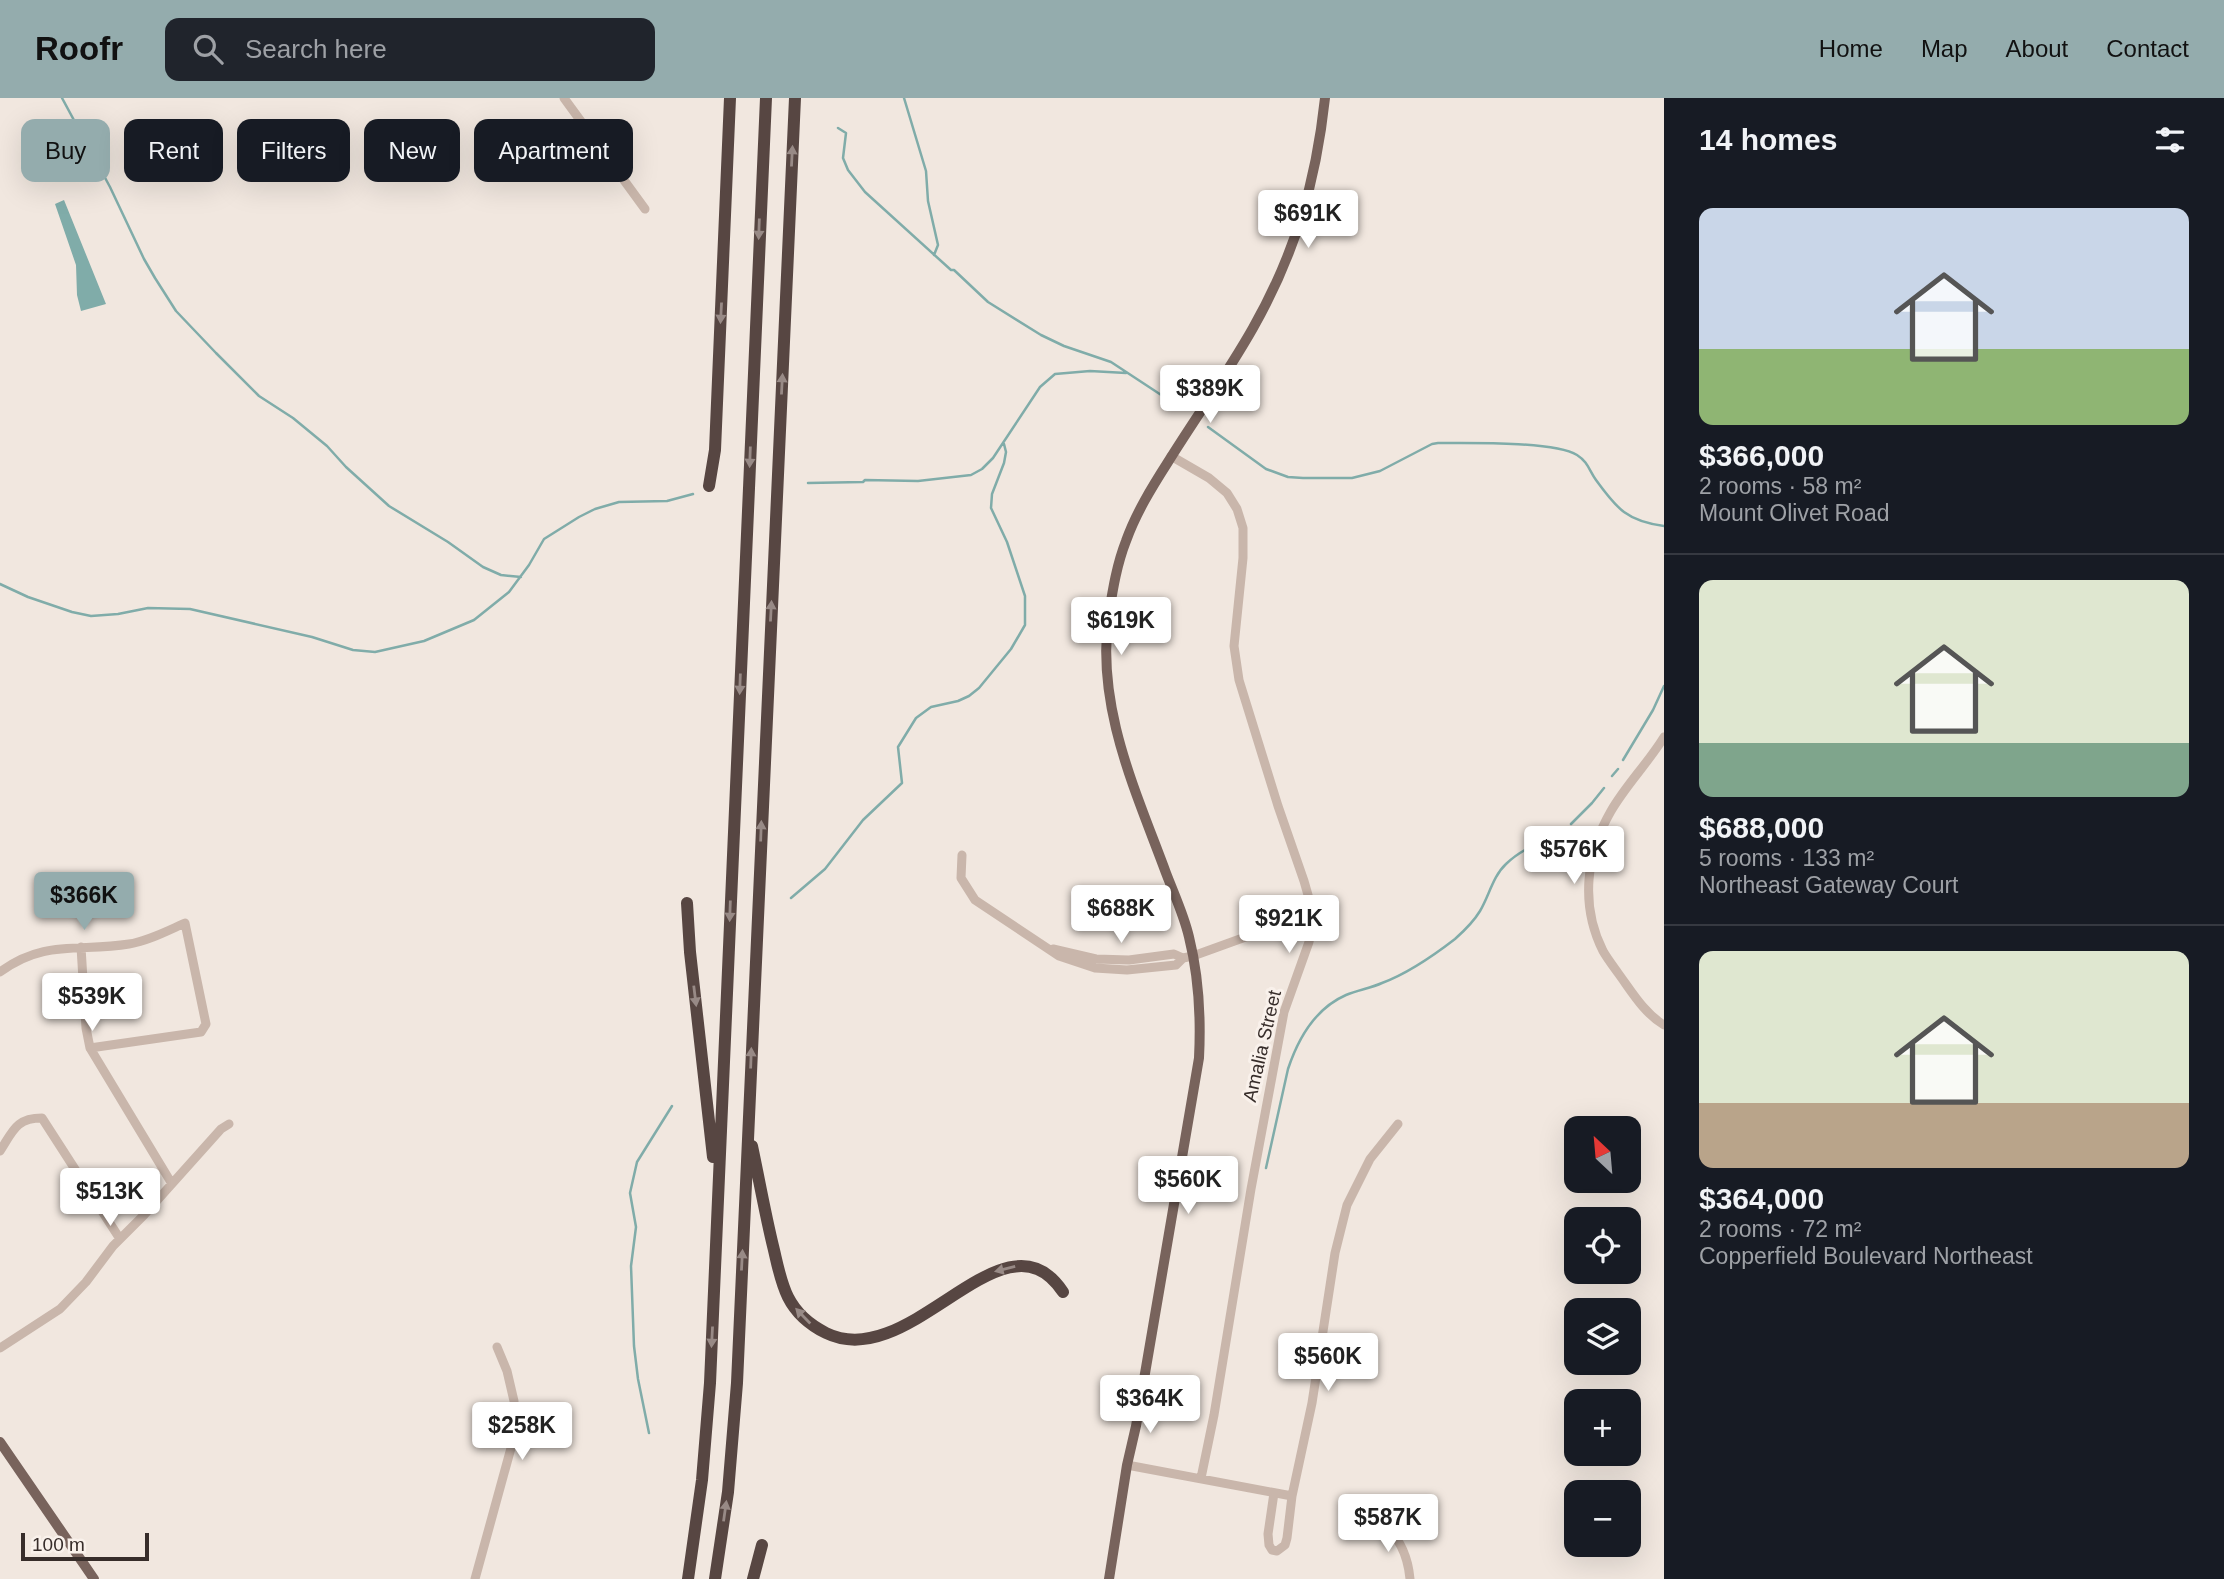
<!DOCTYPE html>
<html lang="en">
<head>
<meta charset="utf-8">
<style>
  :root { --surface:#171b24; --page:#20242c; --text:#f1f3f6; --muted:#9ea1a6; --line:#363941; --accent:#94acad }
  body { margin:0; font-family:Helvetica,sans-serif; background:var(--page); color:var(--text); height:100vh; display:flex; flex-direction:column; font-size:26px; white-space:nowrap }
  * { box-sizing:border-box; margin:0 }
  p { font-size:23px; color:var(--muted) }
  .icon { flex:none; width:38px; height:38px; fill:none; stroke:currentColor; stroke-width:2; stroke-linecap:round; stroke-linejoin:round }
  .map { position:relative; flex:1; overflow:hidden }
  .details { display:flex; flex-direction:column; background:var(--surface); width:560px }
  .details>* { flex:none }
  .top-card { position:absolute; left:21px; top:21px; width:665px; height:63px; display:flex; gap:14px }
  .needle { width:46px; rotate:334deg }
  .buttons { position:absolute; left:1564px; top:1018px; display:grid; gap:14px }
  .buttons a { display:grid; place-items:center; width:77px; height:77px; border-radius:14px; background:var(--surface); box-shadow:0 7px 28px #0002; font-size:35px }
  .scale { position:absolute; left:21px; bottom:18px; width:128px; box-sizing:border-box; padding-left:7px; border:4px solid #372d2a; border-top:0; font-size:19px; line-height:24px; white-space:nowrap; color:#372d2a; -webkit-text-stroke:5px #f9f1eb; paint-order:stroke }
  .price { position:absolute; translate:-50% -60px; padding:0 16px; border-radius:7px; background:#fff; color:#222; font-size:23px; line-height:46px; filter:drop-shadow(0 2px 4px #0008) }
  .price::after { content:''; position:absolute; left:50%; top:42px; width:21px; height:16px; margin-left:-10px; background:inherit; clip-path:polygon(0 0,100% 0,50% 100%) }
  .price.current { background:var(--accent); color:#111 }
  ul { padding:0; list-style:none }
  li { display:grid; align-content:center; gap:14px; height:371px; padding:0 35px }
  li+li { border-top:2px solid var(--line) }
  li span { display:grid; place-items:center; height:217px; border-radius:14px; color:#555 }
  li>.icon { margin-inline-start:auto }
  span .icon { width:126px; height:126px; fill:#fffc; stroke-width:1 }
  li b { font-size:30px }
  h2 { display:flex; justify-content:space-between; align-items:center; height:84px; padding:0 35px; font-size:30px }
  .tag { padding:0 24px; border-radius:14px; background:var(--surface); box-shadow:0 7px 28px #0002; font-size:24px; line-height:63px }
  .tag.current { background:var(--accent); color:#111 }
  header { display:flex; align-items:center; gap:42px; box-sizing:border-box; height:98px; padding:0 35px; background:var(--accent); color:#111 }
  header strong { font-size:33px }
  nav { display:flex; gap:38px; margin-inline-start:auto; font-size:24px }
  .search { width:490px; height:63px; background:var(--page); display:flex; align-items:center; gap:18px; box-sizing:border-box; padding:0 24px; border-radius:14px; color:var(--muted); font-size:26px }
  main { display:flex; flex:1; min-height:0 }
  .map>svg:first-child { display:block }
  .water { fill:#80aca9 }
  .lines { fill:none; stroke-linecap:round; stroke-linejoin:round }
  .stream { stroke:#80aca9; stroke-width:2.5 }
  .minor { stroke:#c9b6ab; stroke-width:9 }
  .major { stroke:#78635c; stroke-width:10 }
  .highway { stroke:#574642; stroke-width:12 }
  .oneway { fill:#988a86 }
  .labels { text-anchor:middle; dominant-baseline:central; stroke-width:6; stroke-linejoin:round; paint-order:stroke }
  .street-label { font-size:19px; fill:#372d2a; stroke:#f9f1eb }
</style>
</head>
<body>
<header>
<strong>Roofr</strong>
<div class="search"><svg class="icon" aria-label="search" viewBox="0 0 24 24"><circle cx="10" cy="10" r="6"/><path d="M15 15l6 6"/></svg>Search here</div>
<nav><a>Home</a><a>Map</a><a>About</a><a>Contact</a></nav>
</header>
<main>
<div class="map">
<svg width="1664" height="1481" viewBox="0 0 1664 1481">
  <rect width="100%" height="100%" fill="#f1e7df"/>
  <!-- water -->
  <path class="water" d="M 64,102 L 106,206 L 81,213 L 77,197 L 76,167 L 55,106 Z"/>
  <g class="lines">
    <!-- stream -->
    <path class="stream" d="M 62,0 L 110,89 L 144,161 L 155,180 L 176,213 L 216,255 L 259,298 L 293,320 L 327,348 L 346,369 L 389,408 L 448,444 L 483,469 L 501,477 L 521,479
      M 904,0 L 926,73 L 928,103 L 938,147 L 934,157
      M 838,30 L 846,35 L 843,60 L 848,72 L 865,94 L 951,172 L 954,172 L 988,204 L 1041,237 L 1064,248 L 1111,264 L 1181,310
      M 1208,329 L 1266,371 L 1288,379 L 1303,380 L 1352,380 L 1380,373 L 1432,346 L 1438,345 C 1468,345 1554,343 1577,357 C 1588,364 1589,372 1596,382 C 1617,411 1627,423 1664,428
      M 808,385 L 863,384 L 865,382 L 918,383 L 971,377 L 982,371 L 993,360 L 1040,289 L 1055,276 L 1090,273 L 1126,275
      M 0,486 L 28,499 L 72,514 L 91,518 L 118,516 L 148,510 L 190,511 L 312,539 L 353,552 L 375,554 L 424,543 L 474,522 L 509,494 L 529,467 L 544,441 L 579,419 L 595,411 L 619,404 L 667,403 L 693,396
      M 1623,662 L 1653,612 L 1664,588
      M 1612,678 L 1618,671
      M 1571,726 L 1592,705 L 1604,690
      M 791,800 L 825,771 L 863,722 L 902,685 L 898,649 L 916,620 L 931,609 L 958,603 L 969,598 L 979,590 L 1011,551 L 1025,527 L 1025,498 L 1007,444 L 991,410 L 992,396 L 1004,365 L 1006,354 L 1004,346
      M 1266,1070 L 1288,971 C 1298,941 1316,910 1346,897 C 1358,892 1371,890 1382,885 C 1409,875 1433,858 1455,841 C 1464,833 1474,823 1480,813 C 1489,798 1493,778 1506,766 C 1521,751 1543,743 1562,735
      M 649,1335 L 638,1281 L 634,1248 L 631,1168 L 636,1129 L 630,1095 L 637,1064 L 672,1008"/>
    <!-- minor -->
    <path class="minor" d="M 564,0 L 645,111
      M 1171,358 L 1209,380 L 1227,395 L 1237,411 L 1243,430 L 1243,460 L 1234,548 L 1239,582 L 1278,708 L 1304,783 L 1314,818 L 1309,844 L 1284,914 L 1251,1091 L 1214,1317 L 1201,1380
      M 1664,639 C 1648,665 1626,687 1611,713 C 1586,756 1580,807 1603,853 C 1607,860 1613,868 1618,875 C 1632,894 1644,915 1664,927
      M 962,757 L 961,780 L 975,802 L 1059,858 L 1095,870 L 1127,872 L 1176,867 L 1183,860
      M 81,849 L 86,930 L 90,950
      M 1053,851 L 1096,861 L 1129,862 L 1174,856 L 1183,860 L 1193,858 L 1251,837 L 1282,833 L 1310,836
      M 0,874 C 44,841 80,854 129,846 C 148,843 167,833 185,825 L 206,926 L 201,934 L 90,950 L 172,1086
      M 0,1053 C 13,1033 16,1020 42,1020 L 120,1141
      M 0,1250 L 60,1211 L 86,1184 L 113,1148 L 144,1117 L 221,1031 L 229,1026
      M 1127,1367 L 1292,1398
      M 1274,1395 L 1268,1436 L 1269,1447 L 1272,1452 L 1277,1453 L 1285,1447 L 1287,1440 L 1292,1398 L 1312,1305 L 1335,1155 L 1347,1107 L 1370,1061 L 1398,1026
      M 1380,1423 C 1398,1437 1408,1458 1410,1481
      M 475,1481 L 511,1350 L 514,1319 L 514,1303 L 507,1273 L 497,1249"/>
    <!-- major -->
    <path class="major" d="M 0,1344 L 94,1481
      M 1109,1481 L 1127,1367 L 1136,1328 L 1199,960 C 1201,920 1199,879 1189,839 C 1184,817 1174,796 1166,775 C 1135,691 1095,607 1109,515 C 1113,490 1117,466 1126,443 C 1136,415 1152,389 1168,364 C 1196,319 1227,276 1253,230 C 1295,156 1316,84 1325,0"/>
    <!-- highway -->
    <path class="highway" d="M 709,388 L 715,352 L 730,0
      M 687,805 L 690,854 L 713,1059
      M 752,1048 C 759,1081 765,1115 773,1148 C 777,1164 780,1183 788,1199 C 796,1215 810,1227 826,1235 C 911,1277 1004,1105 1063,1194
      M 688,1481 L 702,1382 L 710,1285 L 766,0
      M 715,1481 L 728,1394 L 737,1285 L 795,0
      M 753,1481 L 762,1447"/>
  </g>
  <!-- one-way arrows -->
  <defs><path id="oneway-solid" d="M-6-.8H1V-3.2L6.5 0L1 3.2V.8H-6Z" transform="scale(1.75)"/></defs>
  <g class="oneway">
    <use href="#oneway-solid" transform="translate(792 58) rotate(-87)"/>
    <use href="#oneway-solid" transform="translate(759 131) rotate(92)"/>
    <use href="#oneway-solid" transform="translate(721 215) rotate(93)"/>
    <use href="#oneway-solid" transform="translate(782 286) rotate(-87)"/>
    <use href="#oneway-solid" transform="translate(750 359) rotate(92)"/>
    <use href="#oneway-solid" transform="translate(771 513) rotate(-87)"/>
    <use href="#oneway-solid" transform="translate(740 586) rotate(92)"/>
    <use href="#oneway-solid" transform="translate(761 733) rotate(-88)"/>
    <use href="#oneway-solid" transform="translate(730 813) rotate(92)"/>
    <use href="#oneway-solid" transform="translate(695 898) rotate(83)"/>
    <use href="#oneway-solid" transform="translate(751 960) rotate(-88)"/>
    <use href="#oneway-solid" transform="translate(742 1162) rotate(-87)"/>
    <use href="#oneway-solid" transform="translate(1005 1171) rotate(166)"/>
    <use href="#oneway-solid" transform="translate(803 1218) rotate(-134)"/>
    <use href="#oneway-solid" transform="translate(712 1239) rotate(93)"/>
    <use href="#oneway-solid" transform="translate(725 1413) rotate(-82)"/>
  </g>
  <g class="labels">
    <!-- street labels -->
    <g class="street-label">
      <text transform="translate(1262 948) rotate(-77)">Amalia Street</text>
    </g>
  </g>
</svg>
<div class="buttons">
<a><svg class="needle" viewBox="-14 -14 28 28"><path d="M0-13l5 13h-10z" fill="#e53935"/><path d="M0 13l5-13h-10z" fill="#9ea1a6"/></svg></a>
<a><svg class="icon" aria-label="locate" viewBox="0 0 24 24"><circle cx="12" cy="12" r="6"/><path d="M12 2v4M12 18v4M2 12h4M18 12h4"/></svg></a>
<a><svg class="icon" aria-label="layers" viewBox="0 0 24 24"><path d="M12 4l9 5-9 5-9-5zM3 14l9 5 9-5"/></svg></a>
<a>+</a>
<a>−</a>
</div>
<div class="scale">100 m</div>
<b class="price" style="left:1308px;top:152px">$691K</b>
<b class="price" style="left:1210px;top:327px">$389K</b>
<b class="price" style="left:1121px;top:559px">$619K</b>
<b class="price" style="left:1574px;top:788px">$576K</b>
<b class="price current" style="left:84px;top:834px">$366K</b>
<b class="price" style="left:1121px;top:847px">$688K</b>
<b class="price" style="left:1289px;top:857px">$921K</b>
<b class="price" style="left:92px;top:935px">$539K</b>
<b class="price" style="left:1188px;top:1118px">$560K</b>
<b class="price" style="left:110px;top:1130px">$513K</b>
<b class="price" style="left:1328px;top:1295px">$560K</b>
<b class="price" style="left:1150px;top:1337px">$364K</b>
<b class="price" style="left:522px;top:1364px">$258K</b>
<b class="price" style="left:1388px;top:1456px">$587K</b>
<div class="top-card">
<a class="tag current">Buy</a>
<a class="tag">Rent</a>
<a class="tag">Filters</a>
<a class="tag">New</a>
<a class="tag">Apartment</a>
</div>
</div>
<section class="details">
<h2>14 homes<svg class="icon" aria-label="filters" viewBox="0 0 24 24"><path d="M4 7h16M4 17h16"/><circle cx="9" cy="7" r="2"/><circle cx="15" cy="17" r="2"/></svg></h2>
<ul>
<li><span style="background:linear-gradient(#c9d6e8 65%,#8fb573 0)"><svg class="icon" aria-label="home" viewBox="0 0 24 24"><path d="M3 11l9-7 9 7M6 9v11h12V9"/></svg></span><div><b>$366,000</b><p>2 rooms · 58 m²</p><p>Mount Olivet Road</p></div></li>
<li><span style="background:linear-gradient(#dfe7d0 75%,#7fa58c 0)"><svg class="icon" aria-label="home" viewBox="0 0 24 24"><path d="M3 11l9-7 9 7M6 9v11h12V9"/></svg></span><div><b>$688,000</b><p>5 rooms · 133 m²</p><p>Northeast Gateway Court</p></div></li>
<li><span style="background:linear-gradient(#dfe7d0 70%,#b9a48a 0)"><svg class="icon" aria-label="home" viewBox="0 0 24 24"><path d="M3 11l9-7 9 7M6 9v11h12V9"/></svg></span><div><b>$364,000</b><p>2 rooms · 72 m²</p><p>Copperfield Boulevard Northeast</p></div></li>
</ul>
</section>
</main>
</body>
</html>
